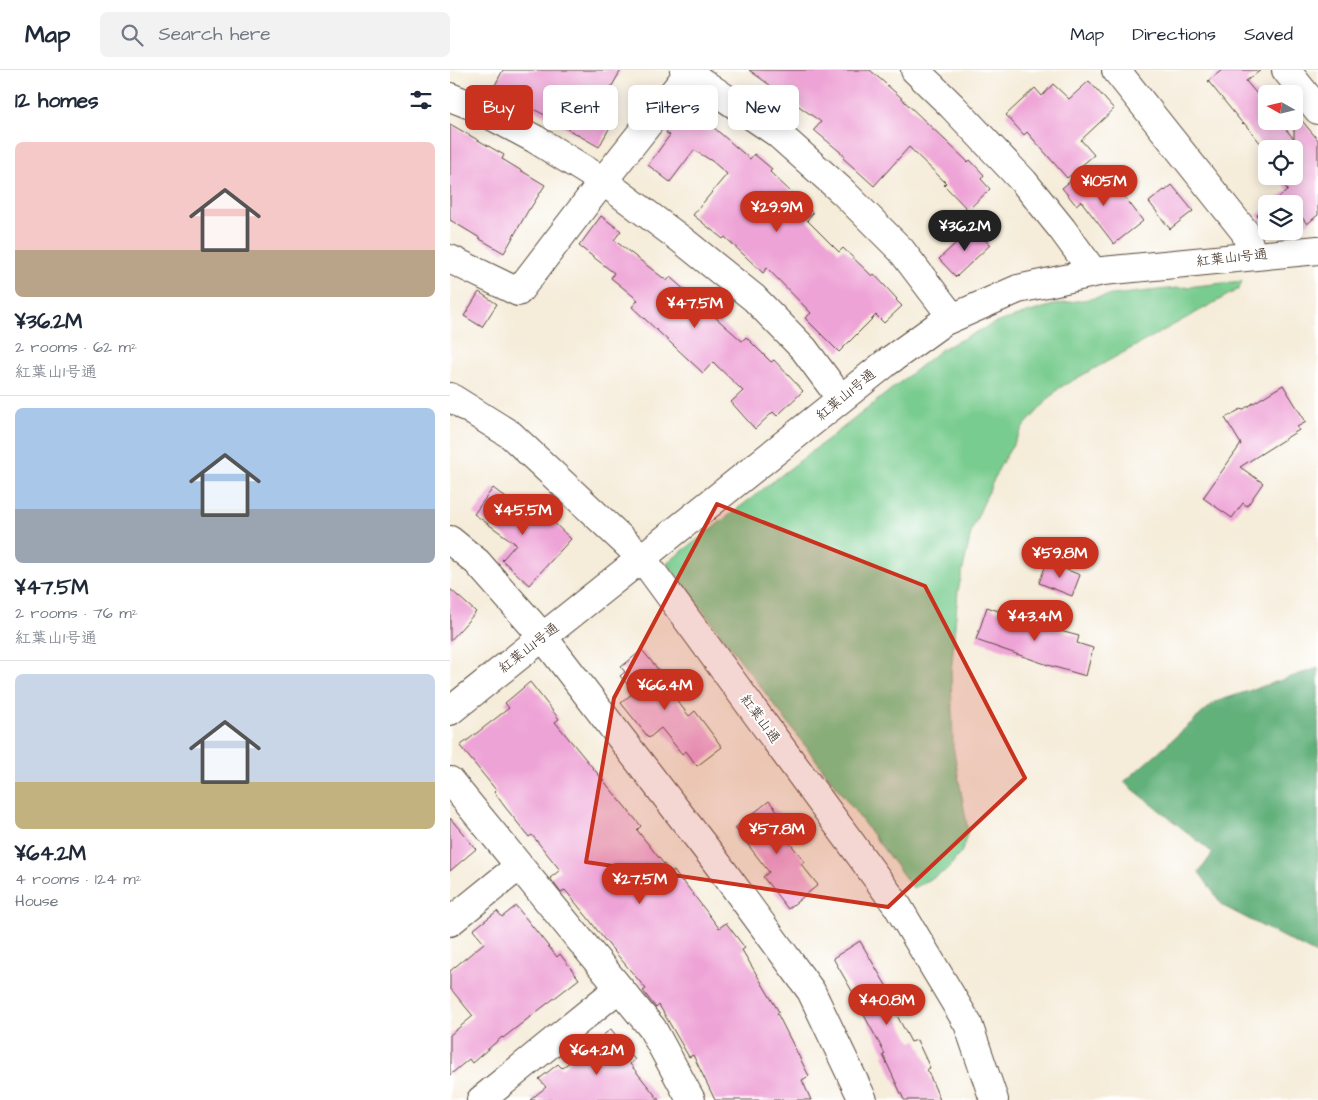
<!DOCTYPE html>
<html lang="en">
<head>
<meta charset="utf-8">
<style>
  :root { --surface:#fff; --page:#f2f2f3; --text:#1f2937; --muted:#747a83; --line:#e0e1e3; --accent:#c8321e }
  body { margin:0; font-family:"Architects Daughter","Klee One",sans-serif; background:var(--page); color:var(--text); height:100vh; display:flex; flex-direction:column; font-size:19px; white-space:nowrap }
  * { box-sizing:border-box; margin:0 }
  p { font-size:16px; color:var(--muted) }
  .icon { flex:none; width:28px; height:28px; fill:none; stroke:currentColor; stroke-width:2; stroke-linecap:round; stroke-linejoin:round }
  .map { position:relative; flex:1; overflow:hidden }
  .panel { display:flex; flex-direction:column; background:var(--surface); width:450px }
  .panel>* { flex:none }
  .guide { position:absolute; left:15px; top:15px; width:475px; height:45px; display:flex; gap:10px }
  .needle { width:32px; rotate:278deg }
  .fabs { position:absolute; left:808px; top:15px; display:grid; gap:10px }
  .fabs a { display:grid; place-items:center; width:45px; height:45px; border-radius:8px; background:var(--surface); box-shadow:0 2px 12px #0003; font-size:25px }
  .price { position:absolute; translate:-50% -42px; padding:0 11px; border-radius:18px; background:var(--accent); color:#fff; font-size:16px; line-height:32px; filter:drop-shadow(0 1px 2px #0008) }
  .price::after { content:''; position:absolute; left:50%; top:30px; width:15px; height:11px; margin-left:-8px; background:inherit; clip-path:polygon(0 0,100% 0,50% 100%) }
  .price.current { background:#222; color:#fff }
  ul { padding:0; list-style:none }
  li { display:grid; align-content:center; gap:10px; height:265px; padding:0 15px }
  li+li { border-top:1px solid var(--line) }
  li span { display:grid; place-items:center; height:155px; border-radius:8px; color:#555 }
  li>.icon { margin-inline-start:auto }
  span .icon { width:90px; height:90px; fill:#fffc; stroke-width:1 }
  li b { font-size:21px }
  h2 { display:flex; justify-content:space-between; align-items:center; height:60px; padding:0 15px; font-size:21px }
  .pill { padding:0 18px; border-radius:8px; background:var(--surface); box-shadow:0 2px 12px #0003; font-size:18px; line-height:45px }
  .pill.current { background:var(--accent); color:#fff }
  header { display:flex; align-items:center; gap:30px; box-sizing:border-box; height:70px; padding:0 25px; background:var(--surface); border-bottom:1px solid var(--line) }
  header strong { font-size:24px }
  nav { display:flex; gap:28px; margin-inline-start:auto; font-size:18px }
  .search { width:350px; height:45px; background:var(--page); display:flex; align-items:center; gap:12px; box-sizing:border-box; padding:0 18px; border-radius:8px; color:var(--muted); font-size:19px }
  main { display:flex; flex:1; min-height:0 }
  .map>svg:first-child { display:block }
  .green { fill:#79cc8f; stroke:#5a7b56 }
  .forest { fill:#62b07a; stroke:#4e6d4c }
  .building { fill:#eea3d6 }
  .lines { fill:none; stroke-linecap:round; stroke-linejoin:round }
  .minor-casing { stroke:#57473a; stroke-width:30 }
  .minor { stroke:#fff; stroke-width:28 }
  .marked { fill:#c8321e; fill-opacity:0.2; stroke:#c8321e; stroke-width:4; stroke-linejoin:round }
  .labels { text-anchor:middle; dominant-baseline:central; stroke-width:4; stroke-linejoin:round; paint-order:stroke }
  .street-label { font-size:14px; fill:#3b2a1e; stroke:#fff }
</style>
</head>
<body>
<header>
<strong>Map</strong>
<div class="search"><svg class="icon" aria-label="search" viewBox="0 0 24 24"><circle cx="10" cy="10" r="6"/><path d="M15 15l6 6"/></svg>Search here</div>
<nav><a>Map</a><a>Directions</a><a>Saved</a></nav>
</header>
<main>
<section class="panel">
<h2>12 homes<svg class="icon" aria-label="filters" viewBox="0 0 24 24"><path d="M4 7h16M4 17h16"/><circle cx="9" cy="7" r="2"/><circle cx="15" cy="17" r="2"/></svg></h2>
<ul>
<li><span style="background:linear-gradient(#f6c9c9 70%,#b9a48a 0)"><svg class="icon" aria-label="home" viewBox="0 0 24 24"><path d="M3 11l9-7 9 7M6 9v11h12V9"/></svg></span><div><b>¥36.2M</b><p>2 rooms · 62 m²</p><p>紅葉山1号通</p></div></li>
<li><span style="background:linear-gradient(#a9c7e8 65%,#9aa5b1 0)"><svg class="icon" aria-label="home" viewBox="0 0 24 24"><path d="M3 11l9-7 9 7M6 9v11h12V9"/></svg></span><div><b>¥47.5M</b><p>2 rooms · 76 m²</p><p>紅葉山1号通</p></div></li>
<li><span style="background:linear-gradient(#c9d6e8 70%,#c2b280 0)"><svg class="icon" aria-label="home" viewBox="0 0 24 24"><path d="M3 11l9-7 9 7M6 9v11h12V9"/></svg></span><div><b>¥64.2M</b><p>4 rooms · 124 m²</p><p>House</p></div></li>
</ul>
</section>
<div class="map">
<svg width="868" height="1030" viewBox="0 0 868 1030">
  <rect width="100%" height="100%" fill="#fff"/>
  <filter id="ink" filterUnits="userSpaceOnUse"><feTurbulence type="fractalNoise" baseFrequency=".02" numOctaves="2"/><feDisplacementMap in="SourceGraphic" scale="10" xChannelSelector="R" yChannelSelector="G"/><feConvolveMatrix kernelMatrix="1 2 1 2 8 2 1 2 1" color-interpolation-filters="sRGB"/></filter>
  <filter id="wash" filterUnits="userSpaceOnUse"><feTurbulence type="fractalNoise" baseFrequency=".0096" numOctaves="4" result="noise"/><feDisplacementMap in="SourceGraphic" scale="20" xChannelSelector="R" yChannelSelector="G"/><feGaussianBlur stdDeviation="1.12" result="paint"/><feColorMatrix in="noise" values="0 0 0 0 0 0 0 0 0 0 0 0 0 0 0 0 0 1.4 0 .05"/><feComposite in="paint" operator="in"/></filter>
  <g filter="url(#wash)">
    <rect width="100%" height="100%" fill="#f5ecd9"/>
    <!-- green -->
    <path class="green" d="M 792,211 L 789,219 L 609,318 L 574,356 L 549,398 L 522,459 L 508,521 L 501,603 L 503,676 L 518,761 L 512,781 L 497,800 L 463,818 L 217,493 L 399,353 L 492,279 L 545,253 L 603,235 L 662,225 Z"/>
    <!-- forest -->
    <path class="forest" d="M 868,598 L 868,885 L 773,836 L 749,802 L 763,783 L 674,712 L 765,632 Z"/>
    <g id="blocks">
      <!-- building -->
      <path class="building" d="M 53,0 L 171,0 L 150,37 L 166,46 L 149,77 L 98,48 L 99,47 L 43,19 Z
        M 299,0 L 420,0 L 454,30 L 454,31 L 518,92 L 520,90 L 534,105 L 531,109 L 540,119 L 518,140 L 494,115 L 496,113 L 459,77 L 424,116 L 393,88 L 395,86 L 364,60 L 371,52 Z
        M 772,0 L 811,0 L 796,11 L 816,35 L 816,51 L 829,51 L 844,69 L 844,41 L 868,70 L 868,145 L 857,154 L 851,146 L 844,152 L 844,134 L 821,134 L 838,120 L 826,106 L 844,106 L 844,79 L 816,80 L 794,53 L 793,54 L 758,11 Z
        M 639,11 L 664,39 L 631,70 L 644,85 L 617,108 L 577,62 L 574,65 L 556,45 L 585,18 L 592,26 L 603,14 L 619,29 Z
        M 234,34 L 265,54 L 263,57 L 300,89 L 304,84 L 322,99 L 320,102 L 363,143 L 357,150 L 389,182 L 393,178 L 422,206 L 424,204 L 447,229 L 446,230 L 452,236 L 434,253 L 426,245 L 389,282 L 355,248 L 361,243 L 317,198 L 313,203 L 275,167 L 273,169 L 243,145 L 277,104 L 262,91 L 244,80 L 220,112 L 198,95 L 220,65 L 216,63 Z
        M 0,54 L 54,85 L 52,89 L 95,115 L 80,139 L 79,139 L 54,183 L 30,169 L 30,168 L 0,150 Z
        M 633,101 L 655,129 L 669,119 L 693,151 L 664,174 L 631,131 L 626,135 L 612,118 Z
        M 722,115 L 743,141 L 720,159 L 699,132 L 714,120 L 715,121 Z
        M 816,138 L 816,158 L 807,145 Z
        M 151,146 L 171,161 L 164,170 L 217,211 L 220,207 L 292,271 L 296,267 L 321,292 L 324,290 L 353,321 L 327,346 L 323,342 L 305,359 L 281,332 L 293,321 L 263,292 L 253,303 L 182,237 L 188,230 L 161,208 L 164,203 L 129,176 Z
        M 523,157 L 540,175 L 506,207 L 489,189 Z
        M 29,222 L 47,234 L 32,257 L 14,246 Z
        M 833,315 L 856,352 L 847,357 L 849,360 L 790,397 L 813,413 L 797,436 L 793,433 L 782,448 L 753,428 L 791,374 L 775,348 L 791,339 L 792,340 Z
        M 43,418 L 89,453 L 96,445 L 121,469 L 79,515 L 52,490 L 66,474 L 24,444 Z
        M 597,492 L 630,505 L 622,526 L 589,513 Z
        M 0,519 L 26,542 L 0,571 Z
        M 537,537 L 591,556 L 629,566 L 627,573 L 643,578 L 636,606 L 601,596 L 526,570 Z
        M 192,580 L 211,603 L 208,606 L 239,646 L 245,641 L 272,677 L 247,696 L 236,681 L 232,684 L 211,658 L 199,668 L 171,633 L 184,622 L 170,606 L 175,602 L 171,597 Z
        M 80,612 L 109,649 L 105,652 L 191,756 L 187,760 L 221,803 L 224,801 L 232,812 L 233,811 L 269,858 L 276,853 L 295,878 L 292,880 L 329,942 L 327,943 L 359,1006 L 352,1010 L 361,1030 L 265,1030 L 243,985 L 239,987 L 209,935 L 206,938 L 193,921 L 196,919 L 153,868 L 138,848 L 115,820 L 111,823 L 100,808 L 110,800 L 82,765 L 79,767 L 55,737 L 44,722 L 46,720 L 10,676 L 59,638 L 55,633 Z
        M 319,731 L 340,757 L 332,763 L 355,792 L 351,794 L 368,815 L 338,839 L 313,807 L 319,802 L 285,758 Z
        M 0,748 L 26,779 L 0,801 Z
        M 66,836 L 107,887 L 110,884 L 129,909 L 53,968 L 52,967 L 22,993 L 19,989 L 0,1005 L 0,965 L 23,946 L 0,918 L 0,901 L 34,873 L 23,860 L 47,841 L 52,847 Z
        M 410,871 L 437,917 L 433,919 L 461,972 L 467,970 L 480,998 L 477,999 L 490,1030 L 454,1030 L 433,985 L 435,984 L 408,934 L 409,933 L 383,888 Z
        M 161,959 L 185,990 L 180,994 L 209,1030 L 80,1030 L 96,1017 L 89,1009 L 108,994 L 112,998 Z"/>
    </g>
  </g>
  <g filter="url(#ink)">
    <use href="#blocks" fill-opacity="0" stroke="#57473a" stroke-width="1"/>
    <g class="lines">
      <defs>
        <path id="minor" d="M 234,0 L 327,63 L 393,122 L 451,180 L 502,247
          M 465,0 L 502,36 L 574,112 L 612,159 L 644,203
          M 666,0 L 795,162 L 803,186
          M 836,0 L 868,40
          M 0,27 L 23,36 L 85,69 L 153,111 L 232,170 L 304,228 L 354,279 L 391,329
          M 0,189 L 68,222 L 153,111 L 241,0
          M 0,327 L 61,365 L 192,488 L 448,837 L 518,954 L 544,1030
          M 0,470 L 27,492 L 93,567 L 261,785 L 361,921 L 413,1030
          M 0,641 L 436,293 L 493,252 L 568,219 L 653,201 L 868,180
          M 0,711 L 202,958 L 241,1030
          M 0,852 L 69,796
          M 31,1030 L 169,918"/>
      </defs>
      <!-- minor casing -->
      <use href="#minor" class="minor-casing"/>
      <!-- minor -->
      <use href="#minor" class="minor"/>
    </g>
  </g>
  <!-- marked area -->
  <path class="marked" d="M 267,434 L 475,516 L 575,708 L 438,837 L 136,792 L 164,628 Z"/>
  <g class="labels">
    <!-- street labels -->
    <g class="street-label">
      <text transform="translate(782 188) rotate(-6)">紅葉山1号通</text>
      <text transform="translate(396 325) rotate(-39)">紅葉山1号通</text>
      <text transform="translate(79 578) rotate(-38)">紅葉山1号通</text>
      <text transform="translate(310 649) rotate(54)">紅葉山通</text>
    </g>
  </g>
</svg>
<div class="fabs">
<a><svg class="needle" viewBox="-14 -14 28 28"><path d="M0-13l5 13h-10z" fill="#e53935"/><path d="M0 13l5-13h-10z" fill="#747a83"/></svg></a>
<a><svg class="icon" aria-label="locate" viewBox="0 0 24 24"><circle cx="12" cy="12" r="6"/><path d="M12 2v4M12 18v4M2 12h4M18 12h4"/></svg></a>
<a><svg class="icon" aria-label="layers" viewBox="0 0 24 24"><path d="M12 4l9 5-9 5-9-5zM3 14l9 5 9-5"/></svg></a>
</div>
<b class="price" style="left:654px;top:137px">¥105M</b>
<b class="price" style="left:327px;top:163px">¥29.9M</b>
<b class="price current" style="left:515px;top:182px">¥36.2M</b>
<b class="price" style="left:245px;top:259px">¥47.5M</b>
<b class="price" style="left:73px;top:466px">¥45.5M</b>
<b class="price" style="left:610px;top:509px">¥59.8M</b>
<b class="price" style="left:585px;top:572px">¥43.4M</b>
<b class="price" style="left:215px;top:641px">¥66.4M</b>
<b class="price" style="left:327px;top:785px">¥57.8M</b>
<b class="price" style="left:190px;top:835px">¥27.5M</b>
<b class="price" style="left:437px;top:956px">¥40.8M</b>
<b class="price" style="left:147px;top:1006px">¥64.2M</b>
<div class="guide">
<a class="pill current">Buy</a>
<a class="pill">Rent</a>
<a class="pill">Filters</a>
<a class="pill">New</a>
</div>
</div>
</main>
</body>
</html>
